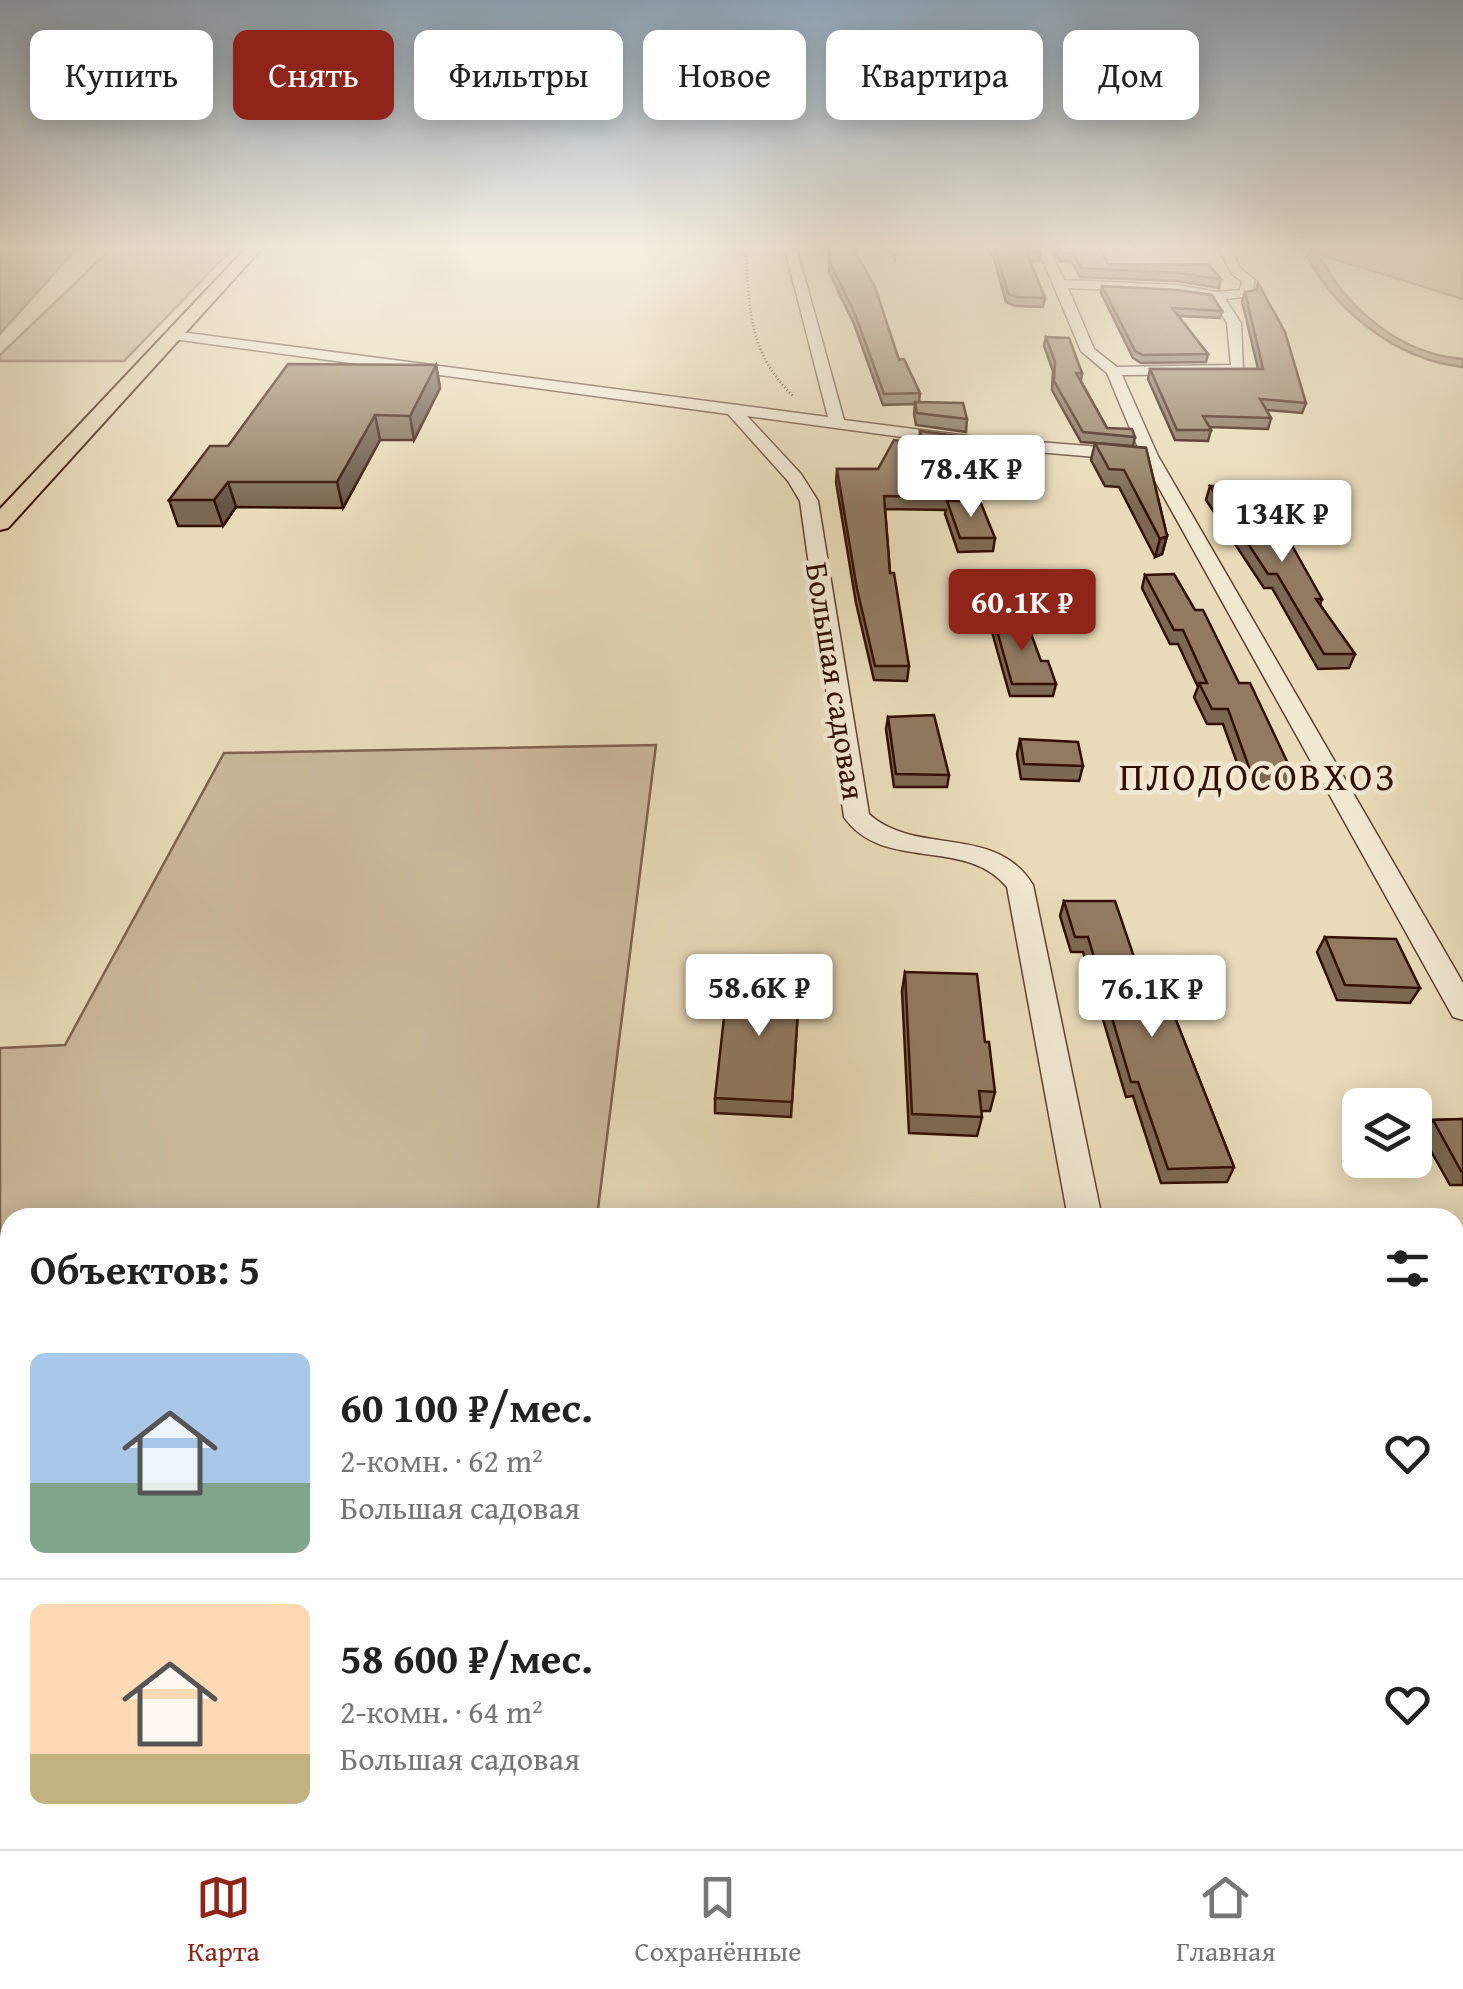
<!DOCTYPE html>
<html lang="ru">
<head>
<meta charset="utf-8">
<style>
  :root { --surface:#fff; --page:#f2f2f2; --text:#222; --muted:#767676; --line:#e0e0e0; --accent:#8f2418 }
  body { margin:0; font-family:"Gentium Book Plus",serif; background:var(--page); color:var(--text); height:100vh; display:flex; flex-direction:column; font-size:38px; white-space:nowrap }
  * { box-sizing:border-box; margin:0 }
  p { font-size:32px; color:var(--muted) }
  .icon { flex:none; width:55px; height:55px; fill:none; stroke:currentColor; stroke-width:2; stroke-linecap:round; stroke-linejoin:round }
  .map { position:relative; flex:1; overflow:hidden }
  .sheet { position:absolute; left:0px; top:1208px; width:1465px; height:642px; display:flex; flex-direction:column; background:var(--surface); border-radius:30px 30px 0 0; box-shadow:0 5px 25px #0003 }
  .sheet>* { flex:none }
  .hud { position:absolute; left:30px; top:30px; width:1405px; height:90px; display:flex; gap:20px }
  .controls { position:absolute; left:1342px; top:1088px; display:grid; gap:20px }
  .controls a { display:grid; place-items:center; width:90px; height:90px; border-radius:15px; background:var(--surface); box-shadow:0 5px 25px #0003; font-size:50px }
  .price { position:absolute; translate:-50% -85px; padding:0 22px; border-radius:10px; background:#fff; color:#222; font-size:32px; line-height:65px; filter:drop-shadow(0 2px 5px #0008) }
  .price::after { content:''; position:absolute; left:50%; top:60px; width:30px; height:22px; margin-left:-15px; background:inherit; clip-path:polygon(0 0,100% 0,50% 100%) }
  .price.selected { background:var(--accent); color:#fff }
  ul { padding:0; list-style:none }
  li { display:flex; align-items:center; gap:30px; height:250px; padding:0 30px }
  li+li { border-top:2px solid var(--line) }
  li span { display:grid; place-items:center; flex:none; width:280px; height:200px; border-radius:15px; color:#555 }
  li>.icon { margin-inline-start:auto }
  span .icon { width:120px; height:120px; fill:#fffc; stroke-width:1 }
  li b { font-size:42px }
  h2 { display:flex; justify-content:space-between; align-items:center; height:120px; padding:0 30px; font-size:42px }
  .pill { padding:0 35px; border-radius:15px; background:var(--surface); box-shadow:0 5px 25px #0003; font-size:35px; line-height:90px }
  .pill.selected { background:var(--accent); color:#fff }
  .tabs { display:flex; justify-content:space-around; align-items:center; height:140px; border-top:2px solid var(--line); background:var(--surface); font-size:28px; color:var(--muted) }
  .tabs a { display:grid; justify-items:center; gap:5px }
  .tabs .selected { color:var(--accent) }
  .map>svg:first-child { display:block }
  .green { fill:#cab89a; stroke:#7e644e; stroke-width:2.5 }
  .water { fill:#aa967b; stroke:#7a604b; stroke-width:2.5 }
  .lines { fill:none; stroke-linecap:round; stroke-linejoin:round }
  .minor-casing { stroke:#5f4330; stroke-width:3 }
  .major-casing { stroke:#311002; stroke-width:4 }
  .path { stroke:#311002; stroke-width:2.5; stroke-dasharray:1 2.5; stroke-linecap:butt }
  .minor { fill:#f1e8d2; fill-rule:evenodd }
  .major { fill:#e9dbb9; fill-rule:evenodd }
  .wall { fill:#7d6953; stroke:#311002; stroke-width:2.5 }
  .shaded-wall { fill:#654; stroke:#311002; stroke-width:2.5 }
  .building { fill:#917a61; stroke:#311002; stroke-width:2.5 }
  .labels { text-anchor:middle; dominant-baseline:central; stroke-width:9; stroke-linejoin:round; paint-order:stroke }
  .street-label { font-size:32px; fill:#311002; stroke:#f1e8d2 }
  .quarter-label { font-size:38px; letter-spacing:2.5px; fill:#311002; stroke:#f1e8d2 }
</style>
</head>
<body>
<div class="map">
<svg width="1463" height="1849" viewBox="0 0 1463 1849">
  <rect width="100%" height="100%" fill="#e9dbb9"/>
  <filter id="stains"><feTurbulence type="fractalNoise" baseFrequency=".002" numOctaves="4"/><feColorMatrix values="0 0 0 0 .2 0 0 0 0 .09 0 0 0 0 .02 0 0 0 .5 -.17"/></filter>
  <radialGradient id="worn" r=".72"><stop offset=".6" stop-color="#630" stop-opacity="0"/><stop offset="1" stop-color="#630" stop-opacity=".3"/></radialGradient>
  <!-- green -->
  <path class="green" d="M 114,246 L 235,246 L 124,361 L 0,361 L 0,355 Z
    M 1292,246 L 1462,246 L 1463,299 Z
    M 656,745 L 597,1217 L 10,1218 L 10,1840 L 520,1840 L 519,1849 L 0,1849 L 0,1048 L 65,1045 L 224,753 Z"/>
  <!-- water -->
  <path class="water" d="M 0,246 L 79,246 L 0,334 Z
    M 1303,246 L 1315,246 C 1341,304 1397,354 1463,359 L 1463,367 C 1396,360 1328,307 1303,246 Z"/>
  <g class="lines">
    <defs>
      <path id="minor" d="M 784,246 L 796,246 L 844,420 L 976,437 L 1139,450 L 1107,373 L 1081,351 L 1037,246 L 1049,246 L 1064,280 L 1177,285 L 1217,292 L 1240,290 L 1242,281 L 1232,274 L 1217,246 L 1229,246 L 1241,269 L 1255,280 L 1251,296 L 1225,299 L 1241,323 L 1243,369 L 1233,374 L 1122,375 L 1158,456 L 1463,983 L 1463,1020 L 1453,1017 L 1144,461 L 976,447 L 747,416 L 801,474 L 818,501 L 869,814 C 917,857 995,823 1033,885 L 1102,1218 L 1068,1218 L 1007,887 C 965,836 883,873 844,817 L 800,501 L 788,481 L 728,414 L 173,339 L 166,335 L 173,331 L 828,417 ZM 1068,288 L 1177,293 L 1212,299 L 1227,323 L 1231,365 L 1117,367 L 1094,349 Z
        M 1183,1840 L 1231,1840 L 1233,1849 L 1185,1849 Z"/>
      <path id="major" d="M 248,246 L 264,246 L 8,528 L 0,530 L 0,509 Z"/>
    </defs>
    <!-- minor casing -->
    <use href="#minor" class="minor-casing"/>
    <!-- major casing -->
    <use href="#major" class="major-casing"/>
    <!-- path -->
    <path class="path" d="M 728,246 L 746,255 C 750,314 749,353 794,397"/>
    <!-- minor -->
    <use href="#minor" class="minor"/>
    <!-- major -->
    <use href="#major" class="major"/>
  </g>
  <!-- wall -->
  <path class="wall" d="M 829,246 L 920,393 L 919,402 L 967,419 L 966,432 L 916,425 L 914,414 L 915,404 L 883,405 L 854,324 L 829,272 Z
    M 884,246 L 895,246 L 895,259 Z
    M 987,246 L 1038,246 L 1040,252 L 1039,261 L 1030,260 L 1045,298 L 1043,307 L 1015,306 L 1006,302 L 994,259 Z
    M 1053,246 L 1098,246 L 1108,264 L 1209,265 L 1221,279 L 1219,288 L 1177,281 L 1080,277 L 1072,262 L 1060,261 Z
    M 1102,286 L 1222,311 L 1220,318 L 1178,316 L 1208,354 L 1206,362 L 1141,363 L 1133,358 L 1101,293 Z
    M 1245,292 L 1306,403 L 1302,413 L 1266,410 L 1271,418 L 1268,429 L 1209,427 L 1211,430 L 1208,441 L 1175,440 L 1148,379 L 1150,369 L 1258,369 L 1242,301 Z
    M 1046,337 L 1082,373 L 1081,381 L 1107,428 L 1135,437 L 1133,446 L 1081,442 L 1052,390 L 1053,371 L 1044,346 Z
    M 436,365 L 440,388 L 414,440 L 380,440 L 343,508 L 236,507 L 223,526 L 178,526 L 169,500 L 228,446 Z
    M 920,431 L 976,453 L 974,466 L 946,462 L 954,497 L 954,501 L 995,538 L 993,551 L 958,552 L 945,514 L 946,510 L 885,509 L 890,573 L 909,666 L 907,681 L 874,680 L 856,603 L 836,482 L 837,469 L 878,469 L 919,443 Z
    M 1095,443 L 1146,448 L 1167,536 L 1162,554 L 1155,557 L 1119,487 L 1105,486 L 1091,460 Z
    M 1210,486 L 1270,526 L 1322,599 L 1320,605 L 1355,654 L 1349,668 L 1318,669 L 1272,588 L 1264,588 L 1206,500 Z
    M 1145,575 L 1239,683 L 1292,772 L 1286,787 L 1245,785 L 1223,724 L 1207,724 L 1194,697 L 1198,687 L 1178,644 L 1170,644 L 1142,588 Z
    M 994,620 L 1041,661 L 1056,684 L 1053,696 L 1010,696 L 992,632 Z
    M 888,717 L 949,775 L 947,787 L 894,787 L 886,729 Z
    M 1020,739 L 1083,766 L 1079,781 L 1021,779 L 1017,754 Z
    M 1064,901 L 1135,960 L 1180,1005 L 1175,1018 L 1234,1167 L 1227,1182 L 1161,1183 L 1133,1096 L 1126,1097 L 1083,952 L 1071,952 L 1060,916 Z
    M 1325,937 L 1420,988 L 1410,1003 L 1337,1000 L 1317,952 Z
    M 905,972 L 995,1092 L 990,1111 L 981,1111 L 982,1117 L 977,1136 L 909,1133 L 902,991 Z
    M 800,979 L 791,1117 L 715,1113 L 715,1098 Z
    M 1463,1119 L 1463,1185 L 1450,1185 L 1422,1135 L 1433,1120 Z
    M 1455,1624 L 1463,1644 L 1463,1694 L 1455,1694 Z"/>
  <!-- shaded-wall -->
  <path class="shaded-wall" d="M 436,365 L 440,388 L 414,440 L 410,416 Z
    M 375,415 L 380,440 L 343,508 L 337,482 Z
    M 228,482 L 236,507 L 223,526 L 214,500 Z
    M 1167,536 L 1162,554 L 1155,557 L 1160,539 Z"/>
  <!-- building -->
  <path class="building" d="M 830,246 L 852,246 L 875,287 L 899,360 L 904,359 L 920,393 L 884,394 L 855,314 L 830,263 Z
    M 993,246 L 1038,246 L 1040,252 L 1026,252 L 1045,298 L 1016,297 L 1008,294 L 996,251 Z
    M 1058,246 L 1098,246 L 1108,264 L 1209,265 L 1221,279 L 1179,273 L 1081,268 L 1074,254 L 1061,253 Z
    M 1258,283 L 1285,332 L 1306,403 L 1260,399 L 1271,418 L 1203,416 L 1211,430 L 1177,430 L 1150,369 L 1263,369 L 1245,292 L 1256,290 Z
    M 1102,286 L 1178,290 L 1212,295 L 1222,311 L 1172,308 L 1208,354 L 1143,355 L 1135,351 Z
    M 1046,337 L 1069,338 L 1082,373 L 1076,373 L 1107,428 L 1132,429 L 1135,437 L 1083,432 L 1054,381 L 1055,362 Z
    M 288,364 L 436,365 L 410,416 L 375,415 L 337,482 L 228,482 L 214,500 L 169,500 L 210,446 L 228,446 Z
    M 915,402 L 963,403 L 967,419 L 917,413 Z
    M 920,431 L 972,438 L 976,453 L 942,449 L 954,497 L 884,496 L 890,573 L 894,573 L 909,666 L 875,666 L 857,589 L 837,469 L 878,469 L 894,440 L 923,444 Z
    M 1095,443 L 1146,448 L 1167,536 L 1160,539 L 1124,470 L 1109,469 Z
    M 1210,486 L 1245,487 L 1270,526 L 1281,526 L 1322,599 L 1316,599 L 1355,654 L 1324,654 L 1277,574 L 1268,574 Z
    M 947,501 L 980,501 L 995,538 L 960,538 Z
    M 1174,574 L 1195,610 L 1203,610 L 1239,683 L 1250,683 L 1292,772 L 1250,770 L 1228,709 L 1212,709 L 1199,683 L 1207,683 L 1183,630 L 1174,630 L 1145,575 Z
    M 994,620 L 1026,620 L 1041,661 L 1048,661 L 1056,684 L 1012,684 Z
    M 934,715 L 949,775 L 896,774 L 888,717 Z
    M 1020,739 L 1078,742 L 1083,766 L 1024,764 Z
    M 1064,901 L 1115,901 L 1135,960 L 1166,960 L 1180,1005 L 1170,1005 L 1234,1167 L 1168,1169 L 1138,1082 L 1131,1082 L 1088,937 L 1075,937 Z
    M 1325,937 L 1396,939 L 1420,988 L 1345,985 Z
    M 905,972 L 977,974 L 985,1042 L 989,1042 L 995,1092 L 979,1091 L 982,1117 L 912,1114 Z
    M 729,973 L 800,979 L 792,1102 L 715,1098 Z
    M 1463,1119 L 1463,1171 L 1461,1171 L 1433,1120 Z
    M 1455,1624 L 1463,1644 L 1463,1686 L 1455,1686 Z"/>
  <!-- sky -->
  <linearGradient id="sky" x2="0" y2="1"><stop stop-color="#8fa8bc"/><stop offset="0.49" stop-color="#f5efe0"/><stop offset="1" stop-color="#f5efe0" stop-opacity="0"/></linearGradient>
  <rect width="1463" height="505" fill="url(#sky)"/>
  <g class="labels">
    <!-- street labels -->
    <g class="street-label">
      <text transform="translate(836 681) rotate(81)">Большая садовая</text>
    </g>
    <!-- quarter labels -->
    <g class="quarter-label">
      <text x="1258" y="776">ПЛОДОСОВХОЗ</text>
    </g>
  </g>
  <rect width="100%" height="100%" filter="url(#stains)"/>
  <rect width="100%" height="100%" fill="url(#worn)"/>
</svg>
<div class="controls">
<a><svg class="icon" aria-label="layers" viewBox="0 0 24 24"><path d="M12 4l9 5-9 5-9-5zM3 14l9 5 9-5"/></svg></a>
</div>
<b class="price" style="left:971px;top:520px">78.4K ₽</b>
<b class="price" style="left:1282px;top:565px">134K ₽</b>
<b class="price selected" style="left:1022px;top:654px">60.1K ₽</b>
<b class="price" style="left:759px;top:1039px">58.6K ₽</b>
<b class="price" style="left:1152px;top:1040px">76.1K ₽</b>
<div class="hud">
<a class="pill">Купить</a>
<a class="pill selected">Снять</a>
<a class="pill">Фильтры</a>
<a class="pill">Новое</a>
<a class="pill">Квартира</a>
<a class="pill">Дом</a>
</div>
<section class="sheet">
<h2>Объектов: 5<svg class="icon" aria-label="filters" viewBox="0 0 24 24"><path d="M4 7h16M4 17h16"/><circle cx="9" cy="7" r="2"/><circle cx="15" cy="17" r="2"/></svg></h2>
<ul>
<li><span style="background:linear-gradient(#a9c7e8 65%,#7fa58c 0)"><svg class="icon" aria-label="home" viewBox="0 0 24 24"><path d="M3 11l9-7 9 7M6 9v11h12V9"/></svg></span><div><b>60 100 ₽/мес.</b><p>2-комн. · 62 m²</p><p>Большая садовая</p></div><svg class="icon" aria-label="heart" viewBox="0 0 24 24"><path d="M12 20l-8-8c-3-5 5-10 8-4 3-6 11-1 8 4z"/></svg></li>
<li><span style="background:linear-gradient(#ffd9b3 75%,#c2b280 0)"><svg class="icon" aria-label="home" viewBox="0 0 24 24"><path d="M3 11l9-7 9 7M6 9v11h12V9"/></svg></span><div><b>58 600 ₽/мес.</b><p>2-комн. · 64 m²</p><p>Большая садовая</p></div><svg class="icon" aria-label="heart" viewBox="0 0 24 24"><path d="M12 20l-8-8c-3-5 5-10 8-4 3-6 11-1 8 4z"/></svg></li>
</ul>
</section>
</div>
<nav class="tabs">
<a class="selected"><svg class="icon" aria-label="map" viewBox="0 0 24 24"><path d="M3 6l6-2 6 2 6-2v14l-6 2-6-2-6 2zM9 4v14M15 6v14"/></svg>Карта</a>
<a><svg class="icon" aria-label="saved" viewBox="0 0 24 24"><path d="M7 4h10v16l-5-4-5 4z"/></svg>Сохранённые</a>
<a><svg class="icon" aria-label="home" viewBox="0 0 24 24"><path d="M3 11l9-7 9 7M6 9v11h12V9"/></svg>Главная</a>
</nav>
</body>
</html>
